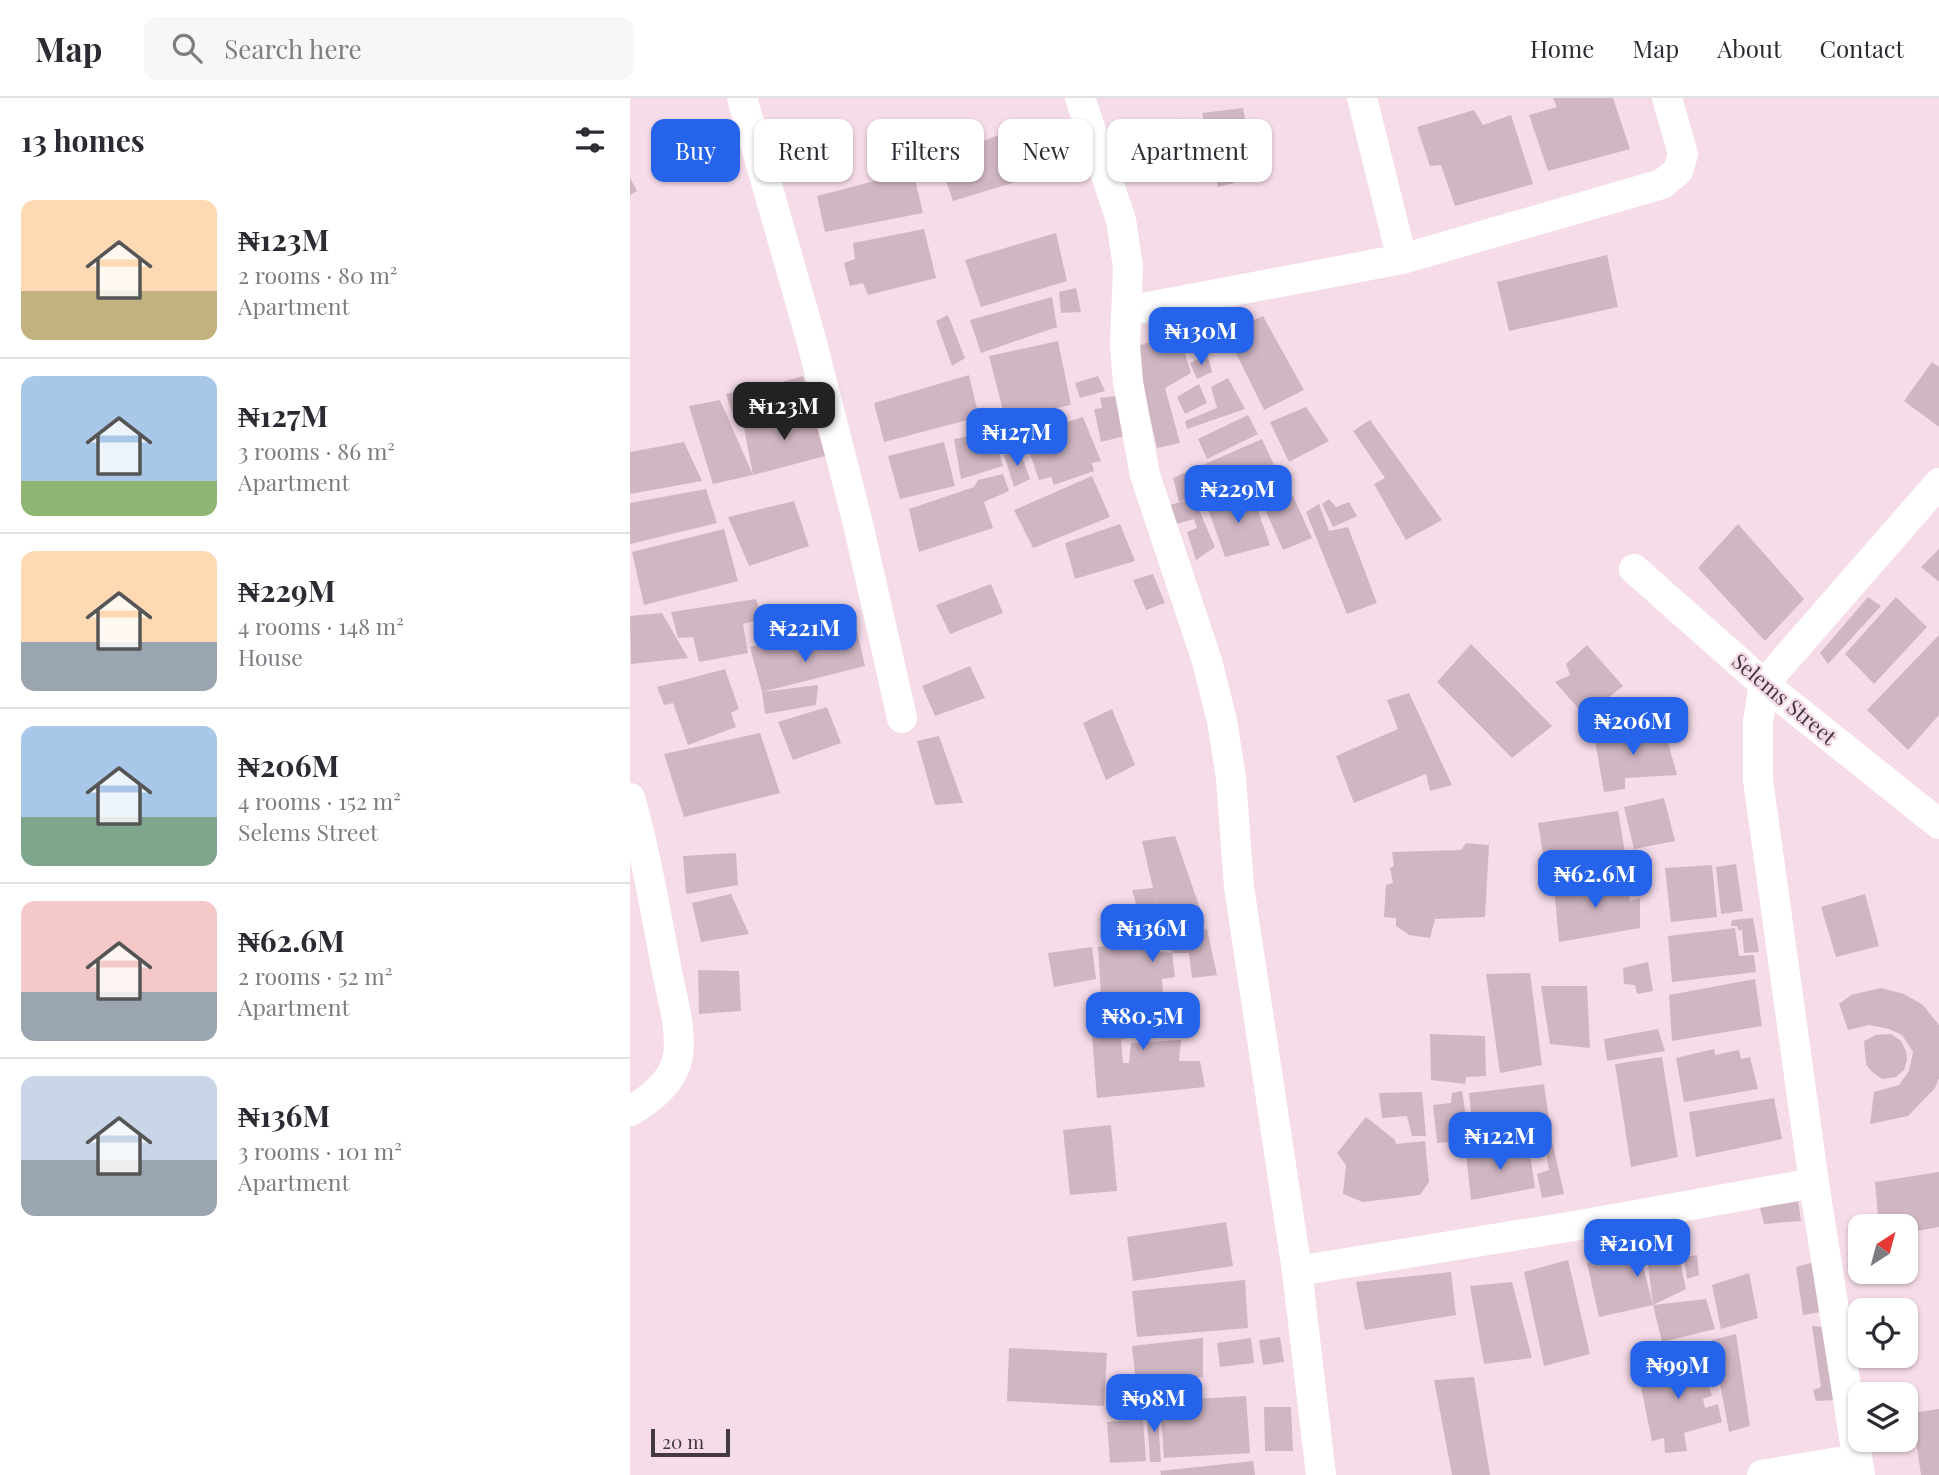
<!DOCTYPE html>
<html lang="en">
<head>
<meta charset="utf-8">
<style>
  :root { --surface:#fff; --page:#f7f7f7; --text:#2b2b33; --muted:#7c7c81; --line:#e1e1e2; --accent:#2563eb }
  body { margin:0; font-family:"Playfair Display",serif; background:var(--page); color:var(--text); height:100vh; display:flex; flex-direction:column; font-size:26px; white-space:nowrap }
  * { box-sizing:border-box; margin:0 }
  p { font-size:23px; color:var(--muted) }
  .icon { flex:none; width:38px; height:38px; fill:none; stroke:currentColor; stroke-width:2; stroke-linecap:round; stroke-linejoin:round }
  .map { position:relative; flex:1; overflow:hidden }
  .details { display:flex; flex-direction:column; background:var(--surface); width:630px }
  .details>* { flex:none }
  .hud { position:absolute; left:21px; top:21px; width:665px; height:63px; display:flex; gap:14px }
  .needle { width:46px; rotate:36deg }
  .controls { position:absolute; left:1218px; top:1116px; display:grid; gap:14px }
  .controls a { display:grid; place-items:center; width:70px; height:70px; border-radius:14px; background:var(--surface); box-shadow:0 2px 5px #0004; font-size:35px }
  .scale { position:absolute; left:21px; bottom:18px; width:79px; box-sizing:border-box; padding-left:7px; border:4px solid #43393e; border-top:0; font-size:19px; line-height:24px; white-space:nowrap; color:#43393e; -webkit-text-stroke:5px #f6dce9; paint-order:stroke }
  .price { position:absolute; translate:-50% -60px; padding:0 16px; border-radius:14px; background:var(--accent); color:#fff; font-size:23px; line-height:46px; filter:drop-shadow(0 2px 4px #0008) }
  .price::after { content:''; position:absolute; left:50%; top:42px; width:21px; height:16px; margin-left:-10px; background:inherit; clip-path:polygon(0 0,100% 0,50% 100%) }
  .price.active { background:#222; color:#fff }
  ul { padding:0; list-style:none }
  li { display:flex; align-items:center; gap:21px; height:175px; padding:0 21px }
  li+li { border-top:2px solid var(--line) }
  li span { display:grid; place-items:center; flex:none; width:196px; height:140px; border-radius:14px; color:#555 }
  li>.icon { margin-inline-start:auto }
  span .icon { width:84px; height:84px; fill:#fffc; stroke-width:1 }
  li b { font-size:30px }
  h2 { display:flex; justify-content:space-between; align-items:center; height:84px; padding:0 21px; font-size:30px }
  .tag { padding:0 24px; border-radius:14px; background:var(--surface); box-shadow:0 2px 5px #0004; font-size:24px; line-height:63px }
  .tag.active { background:var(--accent); color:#fff }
  header { display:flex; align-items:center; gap:42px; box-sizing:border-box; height:98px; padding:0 35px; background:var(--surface); border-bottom:2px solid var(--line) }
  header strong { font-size:33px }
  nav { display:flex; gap:38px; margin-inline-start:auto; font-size:24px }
  .search { width:490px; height:63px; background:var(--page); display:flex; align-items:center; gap:18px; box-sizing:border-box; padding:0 24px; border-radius:14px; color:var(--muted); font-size:26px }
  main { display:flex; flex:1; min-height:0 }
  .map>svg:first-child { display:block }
  .building { fill:#d0b6c3 }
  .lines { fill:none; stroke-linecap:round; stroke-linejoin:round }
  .street { stroke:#fff; stroke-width:30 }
  .labels { text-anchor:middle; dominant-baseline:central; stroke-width:5; stroke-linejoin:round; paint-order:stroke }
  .street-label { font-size:21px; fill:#43393e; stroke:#f6dce9 }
</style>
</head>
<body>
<header>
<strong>Map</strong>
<div class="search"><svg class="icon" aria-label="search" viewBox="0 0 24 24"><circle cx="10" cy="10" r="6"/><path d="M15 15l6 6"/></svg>Search here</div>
<nav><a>Home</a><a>Map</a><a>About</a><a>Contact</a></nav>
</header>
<main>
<section class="details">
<h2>13 homes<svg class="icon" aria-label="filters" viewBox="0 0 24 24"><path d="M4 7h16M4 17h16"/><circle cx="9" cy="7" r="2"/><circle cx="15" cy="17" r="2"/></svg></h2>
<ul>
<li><span style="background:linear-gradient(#ffd9b3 65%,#c2b280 0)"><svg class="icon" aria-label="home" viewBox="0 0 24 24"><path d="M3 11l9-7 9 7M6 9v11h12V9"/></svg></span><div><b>₦123M</b><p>2 rooms · 80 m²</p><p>Apartment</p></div></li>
<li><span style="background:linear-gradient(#a9c7e8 75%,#8fb573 0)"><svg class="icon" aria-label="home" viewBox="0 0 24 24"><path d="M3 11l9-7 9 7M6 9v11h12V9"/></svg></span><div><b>₦127M</b><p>3 rooms · 86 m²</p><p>Apartment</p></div></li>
<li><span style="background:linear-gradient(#ffd9b3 65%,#9aa5b1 0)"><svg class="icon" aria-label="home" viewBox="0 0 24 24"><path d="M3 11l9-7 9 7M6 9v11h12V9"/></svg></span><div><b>₦229M</b><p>4 rooms · 148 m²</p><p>House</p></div></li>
<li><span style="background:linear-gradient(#a9c7e8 65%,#7fa58c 0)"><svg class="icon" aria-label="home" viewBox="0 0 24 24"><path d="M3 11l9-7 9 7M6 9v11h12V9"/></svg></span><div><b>₦206M</b><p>4 rooms · 152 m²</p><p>Selems Street</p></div></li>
<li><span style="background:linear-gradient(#f6c9c9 65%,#9aa5b1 0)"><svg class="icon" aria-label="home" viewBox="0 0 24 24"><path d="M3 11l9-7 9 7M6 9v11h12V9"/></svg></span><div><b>₦62.6M</b><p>2 rooms · 52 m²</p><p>Apartment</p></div></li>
<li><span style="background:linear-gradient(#c9d6e8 60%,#9aa5b1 0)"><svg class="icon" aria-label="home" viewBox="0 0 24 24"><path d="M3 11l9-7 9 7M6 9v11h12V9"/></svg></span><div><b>₦136M</b><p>3 rooms · 101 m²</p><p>Apartment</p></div></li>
</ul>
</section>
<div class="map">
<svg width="1309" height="1377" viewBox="0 0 1309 1377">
  <rect width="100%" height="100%" fill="#f6dce9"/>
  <!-- building -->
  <path class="building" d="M 923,0 L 983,0 L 1000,51 L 918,73 L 899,17 L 927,9 Z
    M 613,10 L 623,63 L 604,69 L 604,85 L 588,89 L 572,15 Z
    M 844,12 L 853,27 L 881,17 L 903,86 L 825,108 L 811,67 L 800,68 L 787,29 Z
    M 549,20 L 571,50 L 559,61 L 544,44 L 532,56 L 521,39 Z
    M 398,26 L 419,74 L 323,103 L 308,60 Z
    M 296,41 L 306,71 L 292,76 L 283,48 Z
    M 283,73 L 293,115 L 195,134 L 187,98 Z
    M 0,80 L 7,93 L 0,97 Z
    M 294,131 L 306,180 L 238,197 L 233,185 L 220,188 L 214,165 L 225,161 L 223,145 Z
    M 426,135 L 437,183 L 351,209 L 335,162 Z
    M 977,157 L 988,209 L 879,233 L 867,184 Z
    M 446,190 L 451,214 L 431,215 L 429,194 Z
    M 422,199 L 427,229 L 351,255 L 340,222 Z
    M 599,210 L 606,227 L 587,232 L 582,214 Z
    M 318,217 L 335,260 L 322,268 L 306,223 Z
    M 633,218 L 674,292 L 634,312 L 596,235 Z
    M 571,229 L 578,249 L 555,255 L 561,275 L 535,290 L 550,345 L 527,350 L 504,249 Z
    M 428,243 L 441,307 L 375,320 L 359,258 Z
    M 577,257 L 582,274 L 567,281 L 560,265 Z
    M 1302,264 L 1309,269 L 1309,329 L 1274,303 Z
    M 339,277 L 349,319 L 254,344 L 244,305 Z
    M 173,278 L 180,307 L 141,321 L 131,290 Z
    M 468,278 L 475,293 L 450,300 L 445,285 Z
    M 598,280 L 615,311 L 557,331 L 555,323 L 587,310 L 581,289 Z
    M 569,286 L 577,305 L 555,316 L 547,299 Z
    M 125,290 L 135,315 L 105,324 L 96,296 Z
    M 486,298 L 495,338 L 471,344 L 464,311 L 472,310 L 470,300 Z
    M 90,302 L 123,377 L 83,386 L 59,308 Z
    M 676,309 L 699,343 L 659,364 L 640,324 Z
    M 182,312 L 195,358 L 123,377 L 114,330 Z
    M 618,317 L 628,336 L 577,361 L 568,341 Z
    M 453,319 L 471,363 L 462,365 L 464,373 L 424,387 L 421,379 L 409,382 L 394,338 Z
    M 740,322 L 812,422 L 776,442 L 744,386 L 755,380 L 723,333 Z
    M 362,334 L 373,368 L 331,381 L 324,341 Z
    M 632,341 L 644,367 L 549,404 L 543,380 Z
    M 54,344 L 72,383 L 0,396 L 0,354 Z
    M 314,344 L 325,388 L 270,401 L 258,358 Z
    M 390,353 L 400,381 L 384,389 L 374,357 Z
    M 373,376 L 379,393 L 354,404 L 363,430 L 289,454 L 279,411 L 344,389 L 348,382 Z
    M 462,378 L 480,419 L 403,450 L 384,412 Z
    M 76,391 L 87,425 L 0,446 L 0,405 Z
    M 621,393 L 640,447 L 595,459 L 577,408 Z
    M 663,398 L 682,440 L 653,452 L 635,411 Z
    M 564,400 L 585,449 L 566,462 L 557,434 L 567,430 L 564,421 L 546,426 L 540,407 Z
    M 699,401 L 706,409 L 719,404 L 727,418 L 703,429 L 692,406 Z
    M 164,403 L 179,448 L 119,468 L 98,419 Z
    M 689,406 L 699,433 L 718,429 L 747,505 L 717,516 L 676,414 Z
    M 490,426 L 505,463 L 445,481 L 435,445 Z
    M 1108,426 L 1174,501 L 1135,543 L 1068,470 Z
    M 94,431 L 108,483 L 14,507 L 2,454 Z
    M 1309,451 L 1309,484 L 1291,469 Z
    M 523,476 L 535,505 L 516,512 L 503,482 Z
    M 361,486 L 373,515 L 320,536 L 306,507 Z
    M 1238,499 L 1251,508 L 1198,566 L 1190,555 Z
    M 1266,499 L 1297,529 L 1244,586 L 1215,556 Z
    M 126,501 L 133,520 L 113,526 L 118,555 L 69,564 L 63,539 L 48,540 L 41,514 Z
    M 32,515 L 58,560 L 1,566 L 0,518 Z
    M 224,522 L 235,568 L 132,594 L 188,587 L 186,607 L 135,616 L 132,594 L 120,549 Z
    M 1309,537 L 1309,617 L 1278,652 L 1237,612 Z
    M 841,546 L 922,628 L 882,660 L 807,584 Z
    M 957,547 L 993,588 L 955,618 L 925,584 L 940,577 L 936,566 Z
    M 340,568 L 355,600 L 305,618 L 292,588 Z
    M 95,571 L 109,611 L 101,615 L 106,629 L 58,647 L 43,605 L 34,607 L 27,589 Z
    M 779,595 L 822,687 L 800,693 L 796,676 L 724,705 L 706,658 L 768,631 L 757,602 Z
    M 197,609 L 211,645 L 163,662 L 148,624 Z
    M 482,611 L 505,667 L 476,682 L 453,625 Z
    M 1034,630 L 1047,677 L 995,680 L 995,691 L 974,694 L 964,637 Z
    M 130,635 L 150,695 L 54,719 L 34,656 Z
    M 309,638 L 333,705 L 305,707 L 287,643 Z
    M 1034,700 L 1045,743 L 1004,751 L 994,709 Z
    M 988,713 L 995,754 L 915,768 L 908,725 Z
    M 545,738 L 575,825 L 533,832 L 525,798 L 532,840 L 516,839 L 502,792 L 523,790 L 512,743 Z
    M 836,745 L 859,747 L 855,819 L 805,821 L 800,840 L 779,837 L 766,828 L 766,820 L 754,819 L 756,787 L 763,785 L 760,770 L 764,768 L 762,754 L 831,752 Z
    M 106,755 L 108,787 L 56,796 L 53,758 Z
    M 1106,766 L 1113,813 L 1091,816 L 1086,769 Z
    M 1082,767 L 1087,819 L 1041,824 L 1035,770 Z
    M 997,782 L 1000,803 L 1010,800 L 1010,830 L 929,844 L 924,789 Z
    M 101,796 L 119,836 L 71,844 L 62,805 Z
    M 1235,796 L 1249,848 L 1206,859 L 1191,809 Z
    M 1123,820 L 1129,854 L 1114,855 L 1112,831 L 1109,833 L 1107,828 L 1101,828 L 1102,822 Z
    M 1105,830 L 1109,858 L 1124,857 L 1126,874 L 1042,884 L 1038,838 Z
    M 577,831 L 587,877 L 562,880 L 559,855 L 542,855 L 545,879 L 532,881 L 533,895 L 471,898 L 468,849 L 519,843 L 520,853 L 542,855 L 539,837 Z
    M 462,849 L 466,881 L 424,889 L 418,855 Z
    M 1018,864 L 1023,893 L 1007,896 L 1005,887 L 994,886 L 993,870 Z
    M 68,872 L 109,873 L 111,913 L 69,916 Z
    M 900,875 L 912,967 L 870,975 L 856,876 Z
    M 1125,881 L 1132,928 L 1042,943 L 1039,897 Z
    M 911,888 L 957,888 L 960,950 L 920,946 Z
    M 1251,890 L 1274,896 L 1293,907 L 1309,927 L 1309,980 L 1305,990 L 1278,1018 L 1240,1026 L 1244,994 L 1269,987 L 1279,973 L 1283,954 L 1272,937 L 1259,931 L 1239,927 L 1218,932 L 1209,906 L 1221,897 Z
    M 566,908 L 563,933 L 491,941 L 493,965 L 499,965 L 501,945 L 551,942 L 549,963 L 570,963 L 575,989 L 467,1000 L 460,914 Z
    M 1028,931 L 1035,953 L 977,963 L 974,941 Z
    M 800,936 L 855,938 L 856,978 L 836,979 L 835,986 L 801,982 Z
    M 1261,936 L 1271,943 L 1276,953 L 1277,962 L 1274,972 L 1266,979 L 1252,981 L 1241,973 L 1236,966 L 1234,943 L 1246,937 Z
    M 1084,951 L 1085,957 L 1109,952 L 1111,961 L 1120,959 L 1128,991 L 1054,1004 L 1046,960 Z
    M 1032,959 L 1048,1059 L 1001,1069 L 985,966 Z
    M 914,986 L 920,1029 L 843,1035 L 839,995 Z
    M 832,993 L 839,1037 L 832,1037 L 831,1043 L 807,1045 L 803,1007 L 821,1005 L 822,995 Z
    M 792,994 L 796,1038 L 782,1038 L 777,1018 L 752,1020 L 749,995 Z
    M 1144,1000 L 1152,1041 L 1066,1059 L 1059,1014 Z
    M 736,1019 L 765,1042 L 766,1046 L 795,1043 L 799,1084 L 790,1097 L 733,1104 L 713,1096 L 716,1067 L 707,1055 Z
    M 481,1027 L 487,1093 L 440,1097 L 433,1032 Z
    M 920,1034 L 934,1096 L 912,1100 L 907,1076 L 919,1072 L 916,1054 L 906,1054 L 905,1036 Z
    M 899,1049 L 905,1090 L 841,1102 L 836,1056 Z
    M 1309,1074 L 1309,1129 L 1276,1135 L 1276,1129 L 1249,1129 L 1245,1084 Z
    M 1168,1102 L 1171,1123 L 1134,1126 L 1129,1106 Z
    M 596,1124 L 603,1168 L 503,1183 L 497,1139 Z
    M 1056,1140 L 1058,1152 L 1048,1154 L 1056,1191 L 1023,1207 L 969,1219 L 957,1165 L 1009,1153 L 1023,1207 L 1016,1151 Z
    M 1067,1157 L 1069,1177 L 1057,1181 L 1054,1159 Z
    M 938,1162 L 960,1256 L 914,1268 L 894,1174 Z
    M 1185,1164 L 1191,1214 L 1173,1217 L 1166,1169 Z
    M 821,1174 L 826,1217 L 735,1232 L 726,1184 Z
    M 1119,1175 L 1128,1220 L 1091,1231 L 1082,1187 Z
    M 615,1182 L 618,1230 L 507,1239 L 502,1193 Z
    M 882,1184 L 902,1260 L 854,1266 L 840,1188 Z
    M 1076,1201 L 1085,1231 L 1032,1244 L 1023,1207 Z
    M 1182,1228 L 1194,1229 L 1206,1302 L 1186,1303 L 1183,1292 L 1191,1289 Z
    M 1106,1236 L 1120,1328 L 1099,1334 L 1082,1242 Z
    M 650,1239 L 654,1264 L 633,1267 L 629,1242 Z
    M 573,1240 L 573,1279 L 506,1285 L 502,1248 Z
    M 621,1240 L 624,1265 L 590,1269 L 587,1245 Z
    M 379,1250 L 477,1255 L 474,1308 L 377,1303 Z
    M 1068,1255 L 1080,1256 L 1082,1273 L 1075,1278 L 1082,1298 L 1073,1301 L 1075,1310 L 1088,1306 L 1092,1324 L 1054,1335 L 1057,1353 L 1035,1355 L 1034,1340 L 1022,1343 L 1009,1279 L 1021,1275 L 1020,1267 L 1057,1260 L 1061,1267 L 1069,1264 Z
    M 844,1279 L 860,1377 L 822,1377 L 804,1282 Z
    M 616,1298 L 620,1355 L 534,1360 L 530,1303 Z
    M 527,1307 L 531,1364 L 520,1364 L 516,1308 Z
    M 634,1309 L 661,1309 L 663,1353 L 635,1353 Z
    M 1309,1311 L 1309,1377 L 1291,1377 L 1282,1315 Z
    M 513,1321 L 516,1363 L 480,1365 L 477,1324 Z
    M 623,1363 L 625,1377 L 531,1377 L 530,1373 Z"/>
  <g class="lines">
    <!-- street -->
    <path class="street" d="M 112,0 L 181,241 L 228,426 L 272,620
      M 450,0 L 491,122 L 498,169 L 495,247 L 498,284 L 515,377 L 577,563 L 592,623 L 601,680 L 609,789 L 667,1173 L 691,1377
      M 772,161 L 1032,86 L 1048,73 L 1053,56 L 1037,0
      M 497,213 L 772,161 L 732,0
      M 1004,471 L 1134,586 L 1309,726
      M 0,700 C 16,755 25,812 36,868 C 41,897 52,929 48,958 C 44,983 20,1002 0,1013
      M 667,1173 L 950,1127 L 1184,1085
      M 1132,1377 L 1227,1361
      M 1230,1377 L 1184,1085 L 1128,682 L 1128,623 L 1134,586 L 1309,385"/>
  </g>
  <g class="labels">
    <!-- street labels -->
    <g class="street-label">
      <text transform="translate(1155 600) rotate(40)">Selems Street</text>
    </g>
  </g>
</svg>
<div class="controls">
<a><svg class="needle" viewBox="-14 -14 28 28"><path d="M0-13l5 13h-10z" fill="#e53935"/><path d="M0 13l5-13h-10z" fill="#7c7c81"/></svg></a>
<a><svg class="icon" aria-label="locate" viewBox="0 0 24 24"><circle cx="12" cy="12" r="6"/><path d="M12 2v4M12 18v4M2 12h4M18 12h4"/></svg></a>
<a><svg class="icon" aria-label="layers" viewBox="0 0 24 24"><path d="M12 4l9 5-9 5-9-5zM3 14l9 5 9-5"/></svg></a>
</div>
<div class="scale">20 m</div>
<b class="price" style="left:571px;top:269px">₦130M</b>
<b class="price active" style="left:154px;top:344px">₦123M</b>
<b class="price" style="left:387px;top:370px">₦127M</b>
<b class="price" style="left:608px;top:427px">₦229M</b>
<b class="price" style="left:175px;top:566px">₦221M</b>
<b class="price" style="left:1003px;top:659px">₦206M</b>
<b class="price" style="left:965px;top:812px">₦62.6M</b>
<b class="price" style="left:522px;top:866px">₦136M</b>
<b class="price" style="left:513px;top:954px">₦80.5M</b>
<b class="price" style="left:870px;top:1074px">₦122M</b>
<b class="price" style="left:1007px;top:1181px">₦210M</b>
<b class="price" style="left:1048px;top:1303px">₦99M</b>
<b class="price" style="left:524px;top:1336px">₦98M</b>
<div class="hud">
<a class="tag active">Buy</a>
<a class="tag">Rent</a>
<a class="tag">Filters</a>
<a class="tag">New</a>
<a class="tag">Apartment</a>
</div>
</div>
</main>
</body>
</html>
